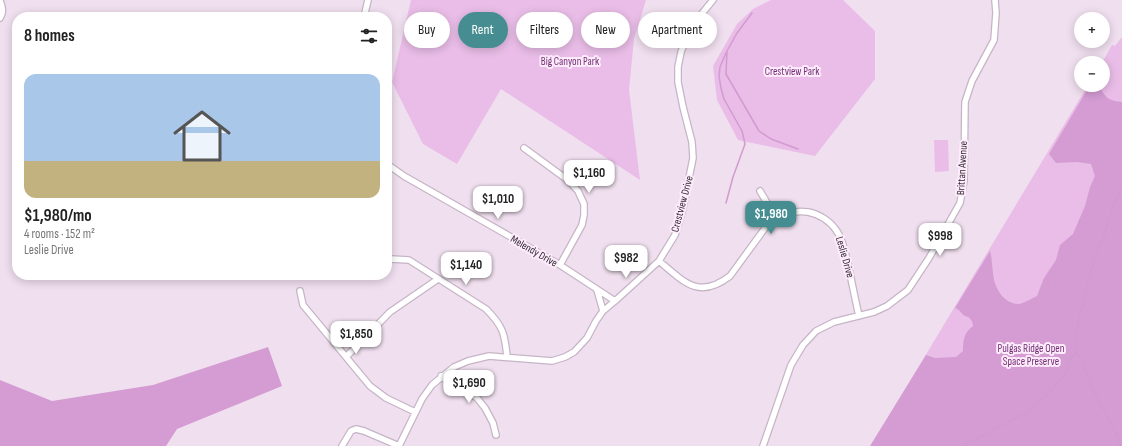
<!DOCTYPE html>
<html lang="en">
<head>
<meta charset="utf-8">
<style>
  :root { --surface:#fff; --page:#f2f2f2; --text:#222; --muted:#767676; --accent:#458d90 }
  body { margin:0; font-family:"Sofia Sans Condensed",sans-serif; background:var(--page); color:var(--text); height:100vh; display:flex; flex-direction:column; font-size:15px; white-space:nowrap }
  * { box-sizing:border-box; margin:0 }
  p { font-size:13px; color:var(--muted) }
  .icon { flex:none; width:22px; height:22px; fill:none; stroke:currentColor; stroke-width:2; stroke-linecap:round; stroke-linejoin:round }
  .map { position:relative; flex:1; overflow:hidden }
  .drawer { position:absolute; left:12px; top:12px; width:380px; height:268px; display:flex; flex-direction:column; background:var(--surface); border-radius:16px; box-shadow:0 2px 10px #0003 }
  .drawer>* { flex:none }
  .hud { position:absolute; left:404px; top:12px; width:380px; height:36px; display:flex; gap:8px }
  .fabs { position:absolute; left:1074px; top:12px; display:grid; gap:8px }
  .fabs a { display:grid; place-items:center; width:36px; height:36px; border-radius:50%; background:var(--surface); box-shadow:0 2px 10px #0003; font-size:20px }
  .price { position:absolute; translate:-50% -34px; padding:0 9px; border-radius:8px; background:#fff; color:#222; font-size:13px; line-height:26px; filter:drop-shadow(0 1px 2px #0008) }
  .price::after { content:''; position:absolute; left:50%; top:24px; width:12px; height:9px; margin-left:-6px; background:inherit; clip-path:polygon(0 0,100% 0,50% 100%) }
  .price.on { background:var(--accent); color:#fff }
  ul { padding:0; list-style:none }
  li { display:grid; align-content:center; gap:8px; height:212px; padding:0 12px }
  li span { display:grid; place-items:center; height:124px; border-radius:12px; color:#555 }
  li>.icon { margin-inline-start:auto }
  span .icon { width:72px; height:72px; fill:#fffc; stroke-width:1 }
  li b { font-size:17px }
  h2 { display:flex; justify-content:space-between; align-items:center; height:48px; padding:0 12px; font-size:17px }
  .chip { padding:0 14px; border-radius:18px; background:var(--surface); box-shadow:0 2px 10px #0003; font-size:14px; line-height:36px }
  .chip.on { background:var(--accent); color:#fff }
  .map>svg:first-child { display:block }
  .green { fill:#e9bde7 }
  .forest { fill:#d49cd3 }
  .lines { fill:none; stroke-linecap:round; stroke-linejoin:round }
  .stream { stroke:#d29ad1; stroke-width:1.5 }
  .minor-casing { stroke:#c6b5c6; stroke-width:8 }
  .minor { stroke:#fff; stroke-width:5.5 }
  .labels { text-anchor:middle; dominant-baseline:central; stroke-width:4; stroke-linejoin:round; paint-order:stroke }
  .park-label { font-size:11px; fill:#723073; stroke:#feecfd }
  .street-label { font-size:11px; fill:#322c32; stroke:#feecfd }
</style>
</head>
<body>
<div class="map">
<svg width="1122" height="446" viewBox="0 0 1122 446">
  <rect width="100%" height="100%" fill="#f0dfef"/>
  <!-- green -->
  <path class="green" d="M 411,0 L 646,0 L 634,39 L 629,90 L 640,180 L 501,89 L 457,164 L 423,144 L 392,82 Z
    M 771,0 L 843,0 L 875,31 L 875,79 L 815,156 L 738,140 L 717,100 L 713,66 L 737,24 L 753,9 Z
    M 1122,37 L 1122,446 L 871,446 L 1088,85 L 1103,85 L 1103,63 L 1102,63 L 1112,45 L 1115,46 Z
    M 934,140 L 948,140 L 949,171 L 935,172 Z"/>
  <!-- forest -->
  <path class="forest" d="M 1103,76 L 1106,80 L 1105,84 L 1101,89 C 1106,99 1111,101 1122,102 L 1122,446 L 870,446 L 926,355 L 935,358 L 956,357 L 963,351 C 963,341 964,332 973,326 C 973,324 972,321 971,320 C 969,316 969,318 965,316 C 961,314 960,309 955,308 L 990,251 C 992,258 992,266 993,273 C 994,287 1003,304 1019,304 C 1025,303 1032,298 1037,296 L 1044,278 L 1056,260 L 1060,245 L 1073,234 L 1085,206 L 1090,187 L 1095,176 L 1091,164 L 1077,162 L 1056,163 L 1049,154 L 1090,85 L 1103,85 Z
    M 268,347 L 282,386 L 177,429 L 166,446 L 0,446 L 0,380 L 52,401 L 153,385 Z"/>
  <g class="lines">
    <!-- stream -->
    <path class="stream" d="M 752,13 L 737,33 L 727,51 L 726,74 L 759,131 L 771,139 L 798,149
      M 726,53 L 720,67 L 719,76 L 721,88 L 724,99 L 742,131 L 745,144 L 733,177 L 726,203
      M 1080,357 L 1079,354 L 1076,354 L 1075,344 L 1078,320 L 1086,295 L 1088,281 L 1096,254 L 1104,236 L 1112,209 L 1122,189
      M 1082,361 L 1093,390 L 1117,435 L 1121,446
      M 963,446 L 1026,413 L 1029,409 L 1046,396 L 1065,375 L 1071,358 L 1076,354"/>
    <defs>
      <path id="minor" d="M 0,1 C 3,7 4,12 0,18
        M 364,17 L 368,0
        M 524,148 L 569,181 L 578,191 L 584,204 L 584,215 L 582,225 L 560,265
        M 387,164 L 404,176 L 560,265 L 615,301
        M 760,191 L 776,218
        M 387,260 L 391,259 L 409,260 L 486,309 C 503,326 505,334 507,357
        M 659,261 C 684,282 699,300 730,276 L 768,224 C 780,214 793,210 808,212 C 819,214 830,221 836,230 C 843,239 845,253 848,265 C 852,282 855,299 859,316
        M 597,290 L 603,311
        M 300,291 L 303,305 L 370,386 L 386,398 L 415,412
        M 346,357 L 390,312 L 438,279
        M 441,376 L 477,398 L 485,408 L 493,423 L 496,435
        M 342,446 L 351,431 L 356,429 L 364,431 L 399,446
        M 399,446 L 422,399 L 432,385 L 454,367 L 468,361 L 489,356 L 552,361 L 565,357 L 574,352 L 587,338 L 596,321 L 603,311 L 615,301 L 659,261 L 675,235 L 683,208 L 693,158 L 692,142 L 683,107 L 678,82 L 678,67 L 681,52 L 691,27 L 713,0
        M 763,446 L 791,365 L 803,345 L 816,331 L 834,322 L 874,312 L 887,306 L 908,290 L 929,258 L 960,203 L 964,181 L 965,102 L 972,81 L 994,40 L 996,13 L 995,0"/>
    </defs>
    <!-- minor casing -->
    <use href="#minor" class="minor-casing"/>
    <!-- minor -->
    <use href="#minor" class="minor"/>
  </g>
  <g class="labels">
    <!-- park labels -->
    <g class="park-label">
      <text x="570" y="61">Big Canyon Park</text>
      <text x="792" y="71">Crestview Park</text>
      <text x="1031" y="348">Pulgas Ridge Open<tspan x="1031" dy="13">Space Preserve</tspan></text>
    </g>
    <!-- street labels -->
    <g class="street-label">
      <text transform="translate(962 168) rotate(-87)">Brittan Avenue</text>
      <text transform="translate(682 204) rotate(-75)">Crestview Drive</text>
      <text transform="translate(534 251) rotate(30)">Melendy Drive</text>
      <text transform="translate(845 257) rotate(74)">Leslie Drive</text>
    </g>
  </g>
</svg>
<div class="fabs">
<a>+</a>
<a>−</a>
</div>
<b class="price" style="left:589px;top:194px">$1,160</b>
<b class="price" style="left:498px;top:220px">$1,010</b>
<b class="price on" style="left:771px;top:235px">$1,980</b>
<b class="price" style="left:940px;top:257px">$998</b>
<b class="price" style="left:626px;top:279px">$982</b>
<b class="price" style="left:466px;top:286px">$1,140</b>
<b class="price" style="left:356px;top:355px">$1,850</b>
<b class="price" style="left:469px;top:404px">$1,690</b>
<div class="hud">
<a class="chip">Buy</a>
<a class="chip on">Rent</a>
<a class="chip">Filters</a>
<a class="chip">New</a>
<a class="chip">Apartment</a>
</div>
<section class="drawer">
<h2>8 homes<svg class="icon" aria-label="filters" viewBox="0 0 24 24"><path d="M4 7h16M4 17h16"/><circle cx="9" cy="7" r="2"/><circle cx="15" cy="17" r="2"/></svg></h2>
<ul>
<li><span style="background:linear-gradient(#a9c7e8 70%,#c2b280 0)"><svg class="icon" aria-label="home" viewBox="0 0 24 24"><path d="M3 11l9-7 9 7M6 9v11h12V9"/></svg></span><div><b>$1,980/mo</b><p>4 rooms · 152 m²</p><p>Leslie Drive</p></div></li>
</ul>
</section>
</div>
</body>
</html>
